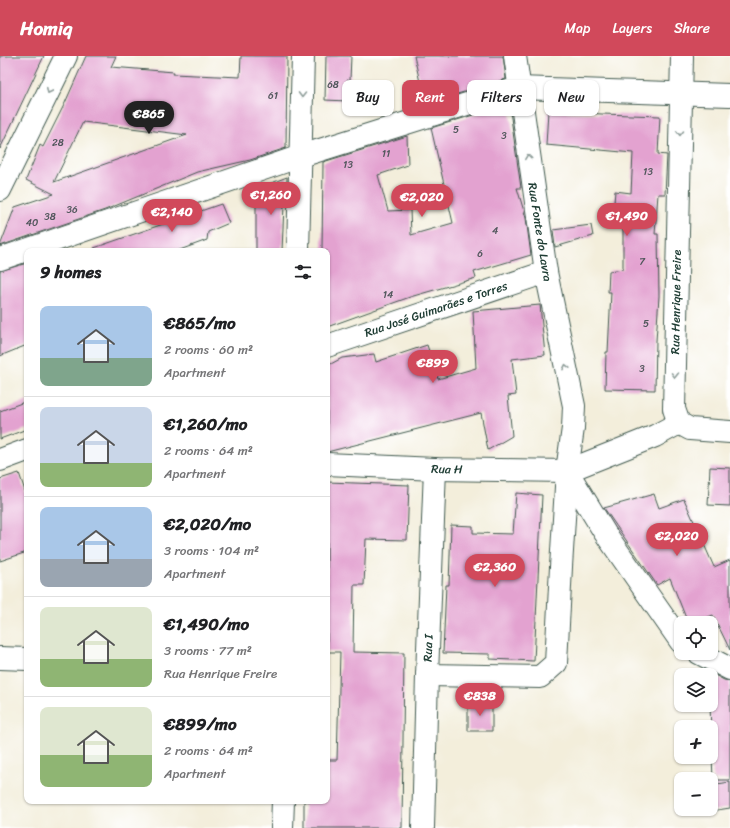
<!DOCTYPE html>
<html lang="en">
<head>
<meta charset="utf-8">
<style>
  :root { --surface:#fff; --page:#f2f2f2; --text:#202124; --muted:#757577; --line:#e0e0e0; --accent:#d1495b }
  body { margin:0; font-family:Sriracha,sans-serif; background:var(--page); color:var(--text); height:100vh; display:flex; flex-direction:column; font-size:15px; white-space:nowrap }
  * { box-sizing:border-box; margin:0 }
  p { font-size:13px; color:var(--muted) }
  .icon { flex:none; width:22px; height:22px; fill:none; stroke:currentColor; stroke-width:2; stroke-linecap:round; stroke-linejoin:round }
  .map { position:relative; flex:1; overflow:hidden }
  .side { position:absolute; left:24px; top:192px; width:306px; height:556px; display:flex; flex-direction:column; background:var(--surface); border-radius:8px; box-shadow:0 1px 3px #0004 }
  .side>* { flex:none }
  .banner { position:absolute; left:342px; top:24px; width:328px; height:36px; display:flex; gap:8px }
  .fabs { position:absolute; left:674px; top:560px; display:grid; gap:8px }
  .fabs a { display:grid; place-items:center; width:44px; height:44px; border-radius:8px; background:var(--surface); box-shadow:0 1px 3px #0004; font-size:20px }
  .price { position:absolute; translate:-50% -34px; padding:0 9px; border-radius:14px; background:var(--accent); color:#fff; font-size:13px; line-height:26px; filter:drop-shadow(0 1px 2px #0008) }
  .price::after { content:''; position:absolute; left:50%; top:24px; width:12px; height:9px; margin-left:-6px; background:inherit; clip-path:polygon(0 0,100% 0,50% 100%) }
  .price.active { background:#222; color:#fff }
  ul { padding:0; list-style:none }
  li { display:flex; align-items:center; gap:12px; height:100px; padding:0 16px }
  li+li { border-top:1px solid var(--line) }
  li span { display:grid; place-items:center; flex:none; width:112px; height:80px; border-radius:8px; color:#555 }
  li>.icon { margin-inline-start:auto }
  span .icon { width:48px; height:48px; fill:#fffc; stroke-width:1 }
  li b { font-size:17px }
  h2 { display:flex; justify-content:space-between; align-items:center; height:48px; padding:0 16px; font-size:17px }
  .chip { padding:0 14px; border-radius:8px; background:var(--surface); box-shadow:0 1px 3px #0004; font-size:14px; line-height:36px }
  .chip.active { background:var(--accent); color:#fff }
  header { display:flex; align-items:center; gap:24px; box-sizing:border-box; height:56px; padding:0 20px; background:var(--accent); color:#fff }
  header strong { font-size:19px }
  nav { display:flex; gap:22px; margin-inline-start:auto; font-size:14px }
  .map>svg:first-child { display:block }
  .building { fill:#e3a2d0; fill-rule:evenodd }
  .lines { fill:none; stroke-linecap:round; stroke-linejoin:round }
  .minor-casing { stroke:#3f584d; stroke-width:24 }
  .minor { stroke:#fff; stroke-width:22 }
  .oneway { stroke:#8f9e9a }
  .labels { text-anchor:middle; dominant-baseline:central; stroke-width:3; stroke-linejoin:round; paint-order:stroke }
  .number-label { font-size:10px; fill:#50565b }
  .street-label { font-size:12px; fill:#1f3d34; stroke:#fff }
</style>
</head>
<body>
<header>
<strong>Homiq</strong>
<nav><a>Map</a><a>Layers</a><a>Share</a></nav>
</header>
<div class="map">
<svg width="730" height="772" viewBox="0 0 730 772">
  <rect width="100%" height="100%" fill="#fff"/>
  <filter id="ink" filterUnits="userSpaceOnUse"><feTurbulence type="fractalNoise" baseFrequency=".025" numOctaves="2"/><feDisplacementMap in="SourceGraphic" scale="8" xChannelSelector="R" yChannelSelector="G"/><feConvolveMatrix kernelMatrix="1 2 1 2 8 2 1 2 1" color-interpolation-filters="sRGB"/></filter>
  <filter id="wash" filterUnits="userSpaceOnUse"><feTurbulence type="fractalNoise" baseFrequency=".012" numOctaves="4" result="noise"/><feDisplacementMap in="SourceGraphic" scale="16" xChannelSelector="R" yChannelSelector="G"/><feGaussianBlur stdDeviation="0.9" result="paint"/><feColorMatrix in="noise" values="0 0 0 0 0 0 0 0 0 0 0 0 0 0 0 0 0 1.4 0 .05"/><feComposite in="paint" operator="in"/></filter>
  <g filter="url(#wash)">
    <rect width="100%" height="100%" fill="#f3eedb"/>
    <g id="blocks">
      <!-- building -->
      <path class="building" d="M 0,0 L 44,0 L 0,93 Z
        M 86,0 L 116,0 L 111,11 L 174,16 L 173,18 L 240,21 L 241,0 L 287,0 L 286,92 L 250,104 L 197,116 L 105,154 L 0,190 L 15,151 L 54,138 L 26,124 L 40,89 L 43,91 L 65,47 ZM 83,66 L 187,79 L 54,126 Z
        M 326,0 L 351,0 L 350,24 L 347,24 L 347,45 L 325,44 Z
        M 414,0 L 503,0 L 506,23 L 425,48 Z
        M 509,48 L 521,132 L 517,132 L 526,162 L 531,199 L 474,216 L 476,222 L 410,241 L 327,271 L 327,195 L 322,195 L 323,106 L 407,80 L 408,109 L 378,119 L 388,155 L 410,154 L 411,179 L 453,167 L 431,72 Z
        M 548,55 L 602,58 L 660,60 L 658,98 L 667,99 L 665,138 L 658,138 L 655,178 L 658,178 L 659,240 L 656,285 L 655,334 L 605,333 L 606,296 L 608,296 L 611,236 L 608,236 L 609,215 L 623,213 L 623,170 L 612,170 L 615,135 L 631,137 L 633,97 L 546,89 Z
        M 287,121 L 286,149 L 284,149 L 282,195 L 256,195 L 256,133 Z
        M 221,148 L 229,167 L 208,176 L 207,184 L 177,195 L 94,195 L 94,192 Z
        M 591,169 L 593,180 L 555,191 L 553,174 Z
        M 27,207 L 27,289 L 0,300 L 0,215 Z
        M 540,249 L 545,299 L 512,303 L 516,339 L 508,340 L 512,380 L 488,394 L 481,357 L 327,396 L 327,310 L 342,302 L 374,298 L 376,306 L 427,289 L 438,323 L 476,312 L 473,255 Z
        M 27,345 L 27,373 L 0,383 L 0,355 Z
        M 710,411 L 730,412 L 730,450 L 708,449 Z
        M 19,417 L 27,441 L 27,496 L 0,505 L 0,423 Z
        M 327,426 L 409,429 L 407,484 L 366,483 L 364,529 L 354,529 L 353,596 L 404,597 L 402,772 L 304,772 L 304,745 L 327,745 L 327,704 L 337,704 L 340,596 L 327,596 Z
        M 516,437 L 542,439 L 534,605 L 490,603 L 490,598 L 443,597 L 446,529 L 449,529 L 451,469 L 473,470 L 473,477 L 513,478 Z
        M 654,438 L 659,452 L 684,443 L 714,511 L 730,504 L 730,594 L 713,559 L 694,567 L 688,567 L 670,522 L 657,529 L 604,452 Z
        M 709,616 L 724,624 L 730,625 L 730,724 L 713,724 L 710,649 L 711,649 L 711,619 L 709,619 Z
        M 468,647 L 492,647 L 492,675 L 468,675 Z
        M 730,726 L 730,752 L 711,755 L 711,729 Z"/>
    </g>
  </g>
  <g filter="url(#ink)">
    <use href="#blocks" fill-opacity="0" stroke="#3f584d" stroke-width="1"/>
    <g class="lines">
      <defs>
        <g id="minor">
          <path d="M 682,0 L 674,353 L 679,367 L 690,373 L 730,376"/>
          <path d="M 0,134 L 66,0"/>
          <path d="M 298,195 L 303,0"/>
          <path d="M 0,203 L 301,100 L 518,32 L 730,39"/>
          <path id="s1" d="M 327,290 L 546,216"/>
          <path d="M 0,404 L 27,394"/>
          <path id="s2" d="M 327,408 L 435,413 L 567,415 L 573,372 L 574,350 L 546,216 L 515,0"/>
          <path d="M 567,415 L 605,477 L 681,586"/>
          <path d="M 567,415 L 655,380 L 679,367"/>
          <path d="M 699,597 L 730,613"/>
          <path d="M 0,602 L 27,603"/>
          <path d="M 427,619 L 540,621 L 556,607 L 561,511 L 567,415"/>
          <path d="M 282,772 L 283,745"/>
          <path id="s3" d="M 423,772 L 427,619 L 435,413"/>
        </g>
      </defs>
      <!-- minor casing -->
      <use href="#minor" class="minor-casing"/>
      <!-- minor -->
      <use href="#minor" class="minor"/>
    </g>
    <!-- one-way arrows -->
    <defs><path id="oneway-chevron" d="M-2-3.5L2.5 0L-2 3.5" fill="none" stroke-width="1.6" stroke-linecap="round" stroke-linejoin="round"/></defs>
    <g class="oneway">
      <use href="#oneway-chevron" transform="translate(49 35) rotate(116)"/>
      <use href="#oneway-chevron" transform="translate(302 39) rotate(91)"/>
      <use href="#oneway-chevron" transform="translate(680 77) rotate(91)"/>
      <use href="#oneway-chevron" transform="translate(528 101) rotate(-98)"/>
      <use href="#oneway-chevron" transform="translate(566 311) rotate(-102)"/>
      <use href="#oneway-chevron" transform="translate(675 319) rotate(91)"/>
    </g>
  </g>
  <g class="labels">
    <!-- number labels -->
    <g class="number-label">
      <text x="333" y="29">68</text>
      <text x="273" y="40">61</text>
      <text x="456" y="74">5</text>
      <text x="504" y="80">3</text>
      <text x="58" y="87">28</text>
      <text x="386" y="98">11</text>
      <text x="348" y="109">13</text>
      <text x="648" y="116">13</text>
      <text x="72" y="154">36</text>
      <text x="50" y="161">38</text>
      <text x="32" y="167">40</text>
      <text x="495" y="175">4</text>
      <text x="480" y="198">6</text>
      <text x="642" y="206">7</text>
      <text x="388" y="239">14</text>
      <text x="646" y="268">5</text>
      <text x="642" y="313">3</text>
    </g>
    <!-- street labels -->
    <g class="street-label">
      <text transform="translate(540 176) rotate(81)">Rua Fonte do Lavra</text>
      <text transform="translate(676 246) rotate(-89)">Rua Henrique Freire</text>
      <text stroke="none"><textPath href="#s1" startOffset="115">Rua José Guimarães e Torres</textPath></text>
      <text stroke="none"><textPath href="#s2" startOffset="120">Rua H</textPath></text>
      <text stroke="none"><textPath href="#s3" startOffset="180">Rua I</textPath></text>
    </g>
  </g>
</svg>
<div class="fabs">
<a><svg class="icon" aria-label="locate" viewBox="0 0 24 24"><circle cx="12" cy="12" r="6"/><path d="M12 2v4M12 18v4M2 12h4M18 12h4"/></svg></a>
<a><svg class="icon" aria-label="layers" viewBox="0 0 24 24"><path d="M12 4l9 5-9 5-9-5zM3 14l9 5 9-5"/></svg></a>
<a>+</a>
<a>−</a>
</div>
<b class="price active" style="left:149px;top:79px">€865</b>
<b class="price" style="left:271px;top:160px">€1,260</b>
<b class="price" style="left:422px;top:162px">€2,020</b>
<b class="price" style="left:172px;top:177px">€2,140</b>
<b class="price" style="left:627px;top:181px">€1,490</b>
<b class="price" style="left:433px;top:328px">€899</b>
<b class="price" style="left:677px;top:501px">€2,020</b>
<b class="price" style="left:495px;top:532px">€2,360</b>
<b class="price" style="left:480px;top:661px">€838</b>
<div class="banner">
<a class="chip">Buy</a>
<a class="chip active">Rent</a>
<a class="chip">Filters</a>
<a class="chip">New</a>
</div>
<section class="side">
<h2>9 homes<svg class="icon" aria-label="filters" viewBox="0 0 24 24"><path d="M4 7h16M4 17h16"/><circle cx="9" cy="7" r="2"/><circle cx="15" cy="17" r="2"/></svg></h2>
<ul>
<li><span style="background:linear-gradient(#a9c7e8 65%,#7fa58c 0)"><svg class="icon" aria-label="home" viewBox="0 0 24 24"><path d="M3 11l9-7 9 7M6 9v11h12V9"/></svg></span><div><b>€865/mo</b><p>2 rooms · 60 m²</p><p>Apartment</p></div></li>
<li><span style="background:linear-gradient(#c9d6e8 70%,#8fb573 0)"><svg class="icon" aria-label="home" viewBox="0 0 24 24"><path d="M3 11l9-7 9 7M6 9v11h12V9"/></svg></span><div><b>€1,260/mo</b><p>2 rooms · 64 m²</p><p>Apartment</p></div></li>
<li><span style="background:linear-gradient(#a9c7e8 65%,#9aa5b1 0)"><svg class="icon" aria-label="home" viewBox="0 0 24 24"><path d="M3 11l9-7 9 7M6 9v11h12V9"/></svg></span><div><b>€2,020/mo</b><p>3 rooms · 104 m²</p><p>Apartment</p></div></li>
<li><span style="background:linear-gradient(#dfe7d0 65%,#8fb573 0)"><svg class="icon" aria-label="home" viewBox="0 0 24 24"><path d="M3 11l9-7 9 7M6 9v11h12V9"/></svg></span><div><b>€1,490/mo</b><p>3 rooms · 77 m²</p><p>Rua Henrique Freire</p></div></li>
<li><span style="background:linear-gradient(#dfe7d0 60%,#8fb573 0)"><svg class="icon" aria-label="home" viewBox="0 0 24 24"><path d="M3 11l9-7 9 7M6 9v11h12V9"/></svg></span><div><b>€899/mo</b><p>2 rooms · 64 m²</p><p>Apartment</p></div></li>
</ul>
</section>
</div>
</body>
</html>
